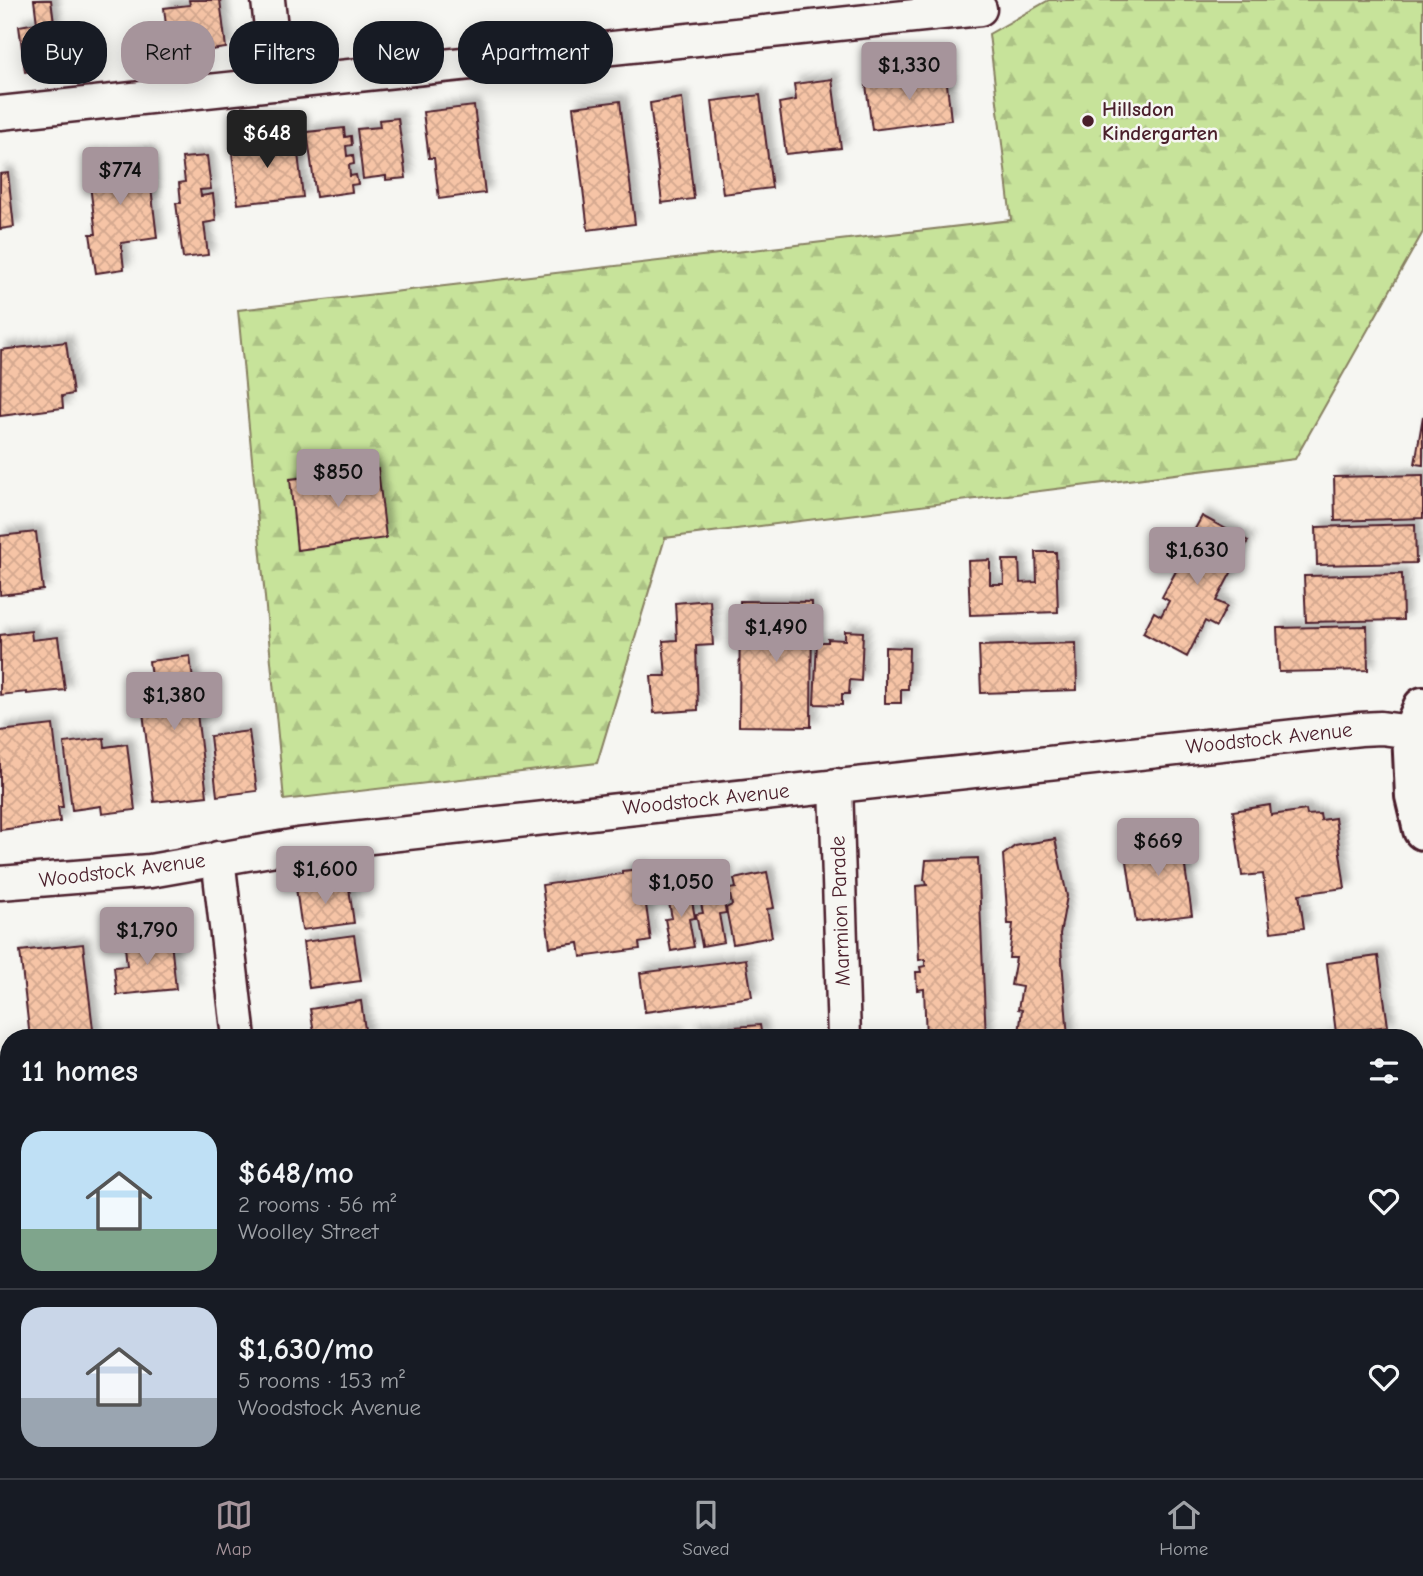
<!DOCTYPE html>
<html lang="en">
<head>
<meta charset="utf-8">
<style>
  :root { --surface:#171b24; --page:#20242c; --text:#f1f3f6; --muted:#9ea1a6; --line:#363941; --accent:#a6949b }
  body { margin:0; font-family:"Comic Neue",sans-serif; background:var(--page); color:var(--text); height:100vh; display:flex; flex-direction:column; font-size:26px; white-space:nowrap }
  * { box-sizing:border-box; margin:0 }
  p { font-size:23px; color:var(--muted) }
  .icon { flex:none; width:38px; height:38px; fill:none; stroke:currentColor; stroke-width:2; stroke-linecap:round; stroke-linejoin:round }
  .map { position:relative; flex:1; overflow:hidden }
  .details { position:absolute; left:0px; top:1029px; width:1424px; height:450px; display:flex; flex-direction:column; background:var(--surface); border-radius:28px 28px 0 0; box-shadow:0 4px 18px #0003 }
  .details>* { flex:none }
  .banner { position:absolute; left:21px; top:21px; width:700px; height:63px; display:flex; gap:14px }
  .price { position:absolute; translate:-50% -60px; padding:0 16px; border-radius:7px; background:var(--accent); color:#111; font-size:23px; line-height:46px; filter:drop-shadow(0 2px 4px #0008) }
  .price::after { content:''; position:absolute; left:50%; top:42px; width:21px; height:16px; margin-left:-10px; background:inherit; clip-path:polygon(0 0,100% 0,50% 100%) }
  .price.current { background:#222; color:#fff }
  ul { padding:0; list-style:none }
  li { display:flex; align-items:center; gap:21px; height:175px; padding:0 21px }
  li+li { border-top:2px solid var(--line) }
  li span { display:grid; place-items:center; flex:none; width:196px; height:140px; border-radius:21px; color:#555 }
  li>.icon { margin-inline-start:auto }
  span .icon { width:84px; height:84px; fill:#fffc; stroke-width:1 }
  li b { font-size:30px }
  h2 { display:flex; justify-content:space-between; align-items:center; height:84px; padding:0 21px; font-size:30px }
  .chip { padding:0 24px; border-radius:28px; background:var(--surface); box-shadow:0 4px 18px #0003; font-size:24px; line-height:63px }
  .chip.current { background:var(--accent); color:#111 }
  .tabs { display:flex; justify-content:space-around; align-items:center; height:98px; border-top:2px solid var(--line); background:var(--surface); font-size:19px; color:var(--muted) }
  .tabs a { display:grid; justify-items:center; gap:4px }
  .tabs .current { color:var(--accent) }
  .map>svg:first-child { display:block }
  .forest { fill:url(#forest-firs); stroke:#888162; stroke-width:2 }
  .building { fill:url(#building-cross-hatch); stroke:#4a1f2b; stroke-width:2; filter:url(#shadow) }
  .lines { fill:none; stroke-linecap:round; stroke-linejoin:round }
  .minor-casing { stroke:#4a1f2b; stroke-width:37 }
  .tertiary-casing { stroke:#4a1f2b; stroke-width:44 }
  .minor { stroke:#f6f6f2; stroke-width:32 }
  .tertiary { stroke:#f6f6f2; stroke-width:38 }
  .poi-dot { fill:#4a1f2b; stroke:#f6f6f2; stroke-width:2.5 }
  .labels { text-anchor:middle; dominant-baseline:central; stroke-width:5; stroke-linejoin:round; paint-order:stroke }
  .poi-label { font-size:21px; font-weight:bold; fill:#4a1f2b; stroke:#f6f6f2; text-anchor:start }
  .street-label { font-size:21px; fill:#4a1f2b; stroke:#f6f6f2 }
</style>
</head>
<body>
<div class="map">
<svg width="1423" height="1478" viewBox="0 0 1423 1478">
  <defs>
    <pattern id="forest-firs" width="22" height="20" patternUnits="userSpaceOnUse" patternTransform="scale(1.75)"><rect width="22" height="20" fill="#c7e39a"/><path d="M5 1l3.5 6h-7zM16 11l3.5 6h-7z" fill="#acc285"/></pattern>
    <pattern id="building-cross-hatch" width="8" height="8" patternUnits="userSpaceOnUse" patternTransform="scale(1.75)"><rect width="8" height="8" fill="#f6c4a6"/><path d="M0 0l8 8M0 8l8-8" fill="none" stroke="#d4a88f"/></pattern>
    <filter id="shadow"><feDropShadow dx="6" dy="-6" stdDeviation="3.5" flood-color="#0004"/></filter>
  </defs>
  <rect width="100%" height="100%" fill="#f6f6f2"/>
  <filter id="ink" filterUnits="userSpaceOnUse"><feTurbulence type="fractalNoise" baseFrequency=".0143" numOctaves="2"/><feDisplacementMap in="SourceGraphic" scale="14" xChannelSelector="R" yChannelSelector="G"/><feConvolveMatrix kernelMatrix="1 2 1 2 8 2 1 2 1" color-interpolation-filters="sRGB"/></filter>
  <g filter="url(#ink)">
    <!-- forest -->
    <path class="forest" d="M 1049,0 L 1423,0 L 1423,232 L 1295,459 L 665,538 L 597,763 L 284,800 L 238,310 L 1011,220 L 989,34 Z"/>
    <!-- building -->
    <path class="building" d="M 34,0 L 51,0 L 60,68 L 25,72 L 19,26 L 37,23 Z
      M 189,0 L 220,0 L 226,48 L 196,52 L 196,47 L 169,51 L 164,8 L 190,5 Z
      M 946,75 L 951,120 L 872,130 L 866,85 Z
      M 832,79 L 841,148 L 786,154 L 779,103 L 796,100 L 794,84 Z
      M 760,95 L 772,188 L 723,194 L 712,101 Z
      M 682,98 L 694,199 L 662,203 L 650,103 Z
      M 620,101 L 635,224 L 588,230 L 573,107 Z
      M 474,106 L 485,193 L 439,199 L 434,158 L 429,158 L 423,112 Z
      M 398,118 L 406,178 L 386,180 L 386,176 L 363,179 L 357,129 L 380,127 L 379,120 Z
      M 344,128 L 345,137 L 351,136 L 352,145 L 346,146 L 347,156 L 353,155 L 354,164 L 349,165 L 350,176 L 356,175 L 358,184 L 351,185 L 352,192 L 316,197 L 307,132 Z
      M 296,136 L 303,197 L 238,204 L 231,144 Z
      M 147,153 L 157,238 L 121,243 L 124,269 L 96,273 L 90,234 L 96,234 L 87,160 Z
      M 207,156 L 211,189 L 200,190 L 201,196 L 213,194 L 216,221 L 204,223 L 208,255 L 183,258 L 176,203 L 181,203 L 179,183 L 185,182 L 182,158 Z
      M 8,173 L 14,227 L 0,229 L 0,174 Z
      M 66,342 L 73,394 L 62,396 L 63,408 L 0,416 L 1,350 Z
      M 1423,416 L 1423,465 L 1415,464 Z
      M 378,469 L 386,538 L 297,550 L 290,479 Z
      M 1423,475 L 1423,518 L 1335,521 L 1334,477 Z
      M 1202,516 L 1248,541 L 1216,601 L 1227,606 L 1216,627 L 1205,621 L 1187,657 L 1143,633 L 1154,612 L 1161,616 L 1169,601 L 1162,597 L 1183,558 L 1189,562 L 1195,552 L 1185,547 Z
      M 1415,524 L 1416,563 L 1317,565 L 1316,527 Z
      M 36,532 L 43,590 L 0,595 L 0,536 Z
      M 1036,552 L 1056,552 L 1058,612 L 970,615 L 968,561 L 990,560 L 990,584 L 1004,584 L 1003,560 L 1019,560 L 1020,583 L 1037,582 Z
      M 1402,574 L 1403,620 L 1306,622 L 1304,576 Z
      M 710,600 L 713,645 L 696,646 L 698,710 L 654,713 L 651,676 L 666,676 L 663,641 L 677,640 L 675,603 Z
      M 740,601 L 812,602 L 811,727 L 739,726 Z
      M 1367,626 L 1368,670 L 1279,672 L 1277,628 Z
      M 31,631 L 32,640 L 58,637 L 65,690 L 27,694 L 27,692 L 0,695 L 0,635 Z
      M 845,631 L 863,632 L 861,681 L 850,680 L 849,694 L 842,694 L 842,705 L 814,704 L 817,642 L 828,642 L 828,639 L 845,640 Z
      M 1076,643 L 1077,690 L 981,693 L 979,646 Z
      M 885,647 L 909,648 L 908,689 L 901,689 L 901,703 L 885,703 Z
      M 190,656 L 207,796 L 154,802 L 141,696 L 153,694 L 149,661 Z
      M 53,725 L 63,807 L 58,807 L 60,822 L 0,830 L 0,731 Z
      M 249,731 L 257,791 L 217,796 L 210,736 Z
      M 104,738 L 105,747 L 127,744 L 135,810 L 102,814 L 101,806 L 72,810 L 64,743 Z
      M 1270,805 L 1271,815 L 1306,810 L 1307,815 L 1320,814 L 1321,820 L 1335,818 L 1345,888 L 1299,894 L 1304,928 L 1271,932 L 1263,874 L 1242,876 L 1233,811 Z
      M 1180,833 L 1192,915 L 1136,922 L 1124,841 Z
      M 1055,839 L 1067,896 L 1060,934 L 1068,1038 L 1046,1038 L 1019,1033 L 1022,1010 L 1018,1009 L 1022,987 L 1011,985 L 1016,958 L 1009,958 L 1013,924 L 1008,924 L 1003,855 L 1015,846 Z
      M 978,858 L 986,1038 L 926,1038 L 924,989 L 917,990 L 916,972 L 921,972 L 920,967 L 925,966 L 925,959 L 919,960 L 916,886 L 927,885 L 926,881 L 924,880 L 926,860 Z
      M 641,869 L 651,941 L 639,943 L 640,949 L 581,957 L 579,943 L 550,947 L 542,885 L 622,874 L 622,871 Z
      M 767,872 L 774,908 L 767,909 L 772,937 L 733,944 L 726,908 L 732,905 L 729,889 L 736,888 L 734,879 Z
      M 719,879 L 726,913 L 719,914 L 724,942 L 702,946 L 696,914 L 703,913 L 699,894 L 703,892 L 701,882 Z
      M 348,881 L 354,923 L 302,930 L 296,888 Z
      M 689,884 L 695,918 L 689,919 L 694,947 L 671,951 L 665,919 L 672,918 L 668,898 L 673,898 L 671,887 Z
      M 170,932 L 176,989 L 117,995 L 114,967 L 127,966 L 125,947 L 147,944 L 146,935 Z
      M 354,935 L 361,981 L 309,988 L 303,942 Z
      M 83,944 L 94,1038 L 30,1038 L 20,951 Z
      M 1378,956 L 1388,1026 L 1336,1033 L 1327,963 Z
      M 746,959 L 752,997 L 645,1012 L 640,973 Z
      M 361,1001 L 366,1037 L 315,1038 L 310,1009 Z
      M 760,1025 L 762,1038 L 695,1038 L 694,1030 Z
      M 1379,1030 L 1380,1038 L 1322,1038 Z
      M 676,1034 L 677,1038 L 632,1038 Z
      M 9,1117 L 9,1158 L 4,1118 Z
      M 9,1159 L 9,1193 L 4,1194 L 0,1160 Z
      M 9,1210 L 9,1299 L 0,1300 L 0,1251 L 2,1250 L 0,1211 Z
      M 102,1470 L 139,1470 L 102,1474 Z
      M 353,1470 L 412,1470 L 413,1478 L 354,1478 Z
      M 463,1470 L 572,1470 L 573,1478 L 464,1478 Z
      M 965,1470 L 1039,1470 L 1040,1478 L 966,1478 Z"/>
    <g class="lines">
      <defs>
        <path id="minor" d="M 268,0 L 277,84
          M 0,113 L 980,9
          M 836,785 L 844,1038
          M 218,858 L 239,1038
          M 0,883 L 150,871 L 298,845 L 1360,729 L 1381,728 L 1412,732
          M 273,1470 L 274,1478
          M 316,1470 L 317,1478
          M 885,1470 L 886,1478"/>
        <path id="tertiary" d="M 1423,707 L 1412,732 L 1415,796 L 1423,830"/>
      </defs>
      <!-- minor casing -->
      <use href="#minor" class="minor-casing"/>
      <!-- tertiary casing -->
      <use href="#tertiary" class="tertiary-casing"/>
      <!-- minor -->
      <use href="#minor" class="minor"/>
      <!-- tertiary -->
      <use href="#tertiary" class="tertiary"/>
    </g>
  </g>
  <!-- markers -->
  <circle class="poi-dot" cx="1088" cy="121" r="7"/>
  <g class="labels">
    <!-- poi labels -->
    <g class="poi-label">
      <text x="1102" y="109">Hillsdon<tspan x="1102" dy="24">Kindergarten</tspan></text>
    </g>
    <!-- street labels -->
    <g class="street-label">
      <text transform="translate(1269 738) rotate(-6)">Woodstock Avenue</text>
      <text transform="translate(706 799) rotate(-6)">Woodstock Avenue</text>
      <text transform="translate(122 870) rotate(-7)">Woodstock Avenue</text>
      <text transform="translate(840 911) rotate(-92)">Marmion Parade</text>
    </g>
  </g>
</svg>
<b class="price" style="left:909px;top:102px">$1,330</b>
<b class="price current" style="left:267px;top:170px">$648</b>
<b class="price" style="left:120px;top:207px">$774</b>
<b class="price" style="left:338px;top:509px">$850</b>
<b class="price" style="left:1197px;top:587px">$1,630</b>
<b class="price" style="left:776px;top:664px">$1,490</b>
<b class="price" style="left:174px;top:732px">$1,380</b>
<b class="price" style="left:1158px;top:878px">$669</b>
<b class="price" style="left:325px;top:906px">$1,600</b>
<b class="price" style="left:681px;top:919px">$1,050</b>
<b class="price" style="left:147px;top:967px">$1,790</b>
<div class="banner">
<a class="chip">Buy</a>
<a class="chip current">Rent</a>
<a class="chip">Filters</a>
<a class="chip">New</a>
<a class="chip">Apartment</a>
</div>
<section class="details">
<h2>11 homes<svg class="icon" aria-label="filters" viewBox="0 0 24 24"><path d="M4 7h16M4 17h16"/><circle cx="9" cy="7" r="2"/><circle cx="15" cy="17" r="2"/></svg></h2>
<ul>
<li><span style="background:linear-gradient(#bfe0f5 70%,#7fa58c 0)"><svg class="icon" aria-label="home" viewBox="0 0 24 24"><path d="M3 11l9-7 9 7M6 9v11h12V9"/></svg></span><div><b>$648/mo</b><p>2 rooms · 56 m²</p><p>Woolley Street</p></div><svg class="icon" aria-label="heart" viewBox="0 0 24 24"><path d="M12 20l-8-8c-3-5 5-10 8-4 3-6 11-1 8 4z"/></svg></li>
<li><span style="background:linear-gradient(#c9d6e8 65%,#9aa5b1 0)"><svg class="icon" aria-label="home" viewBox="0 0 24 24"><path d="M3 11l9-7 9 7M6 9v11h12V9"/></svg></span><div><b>$1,630/mo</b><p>5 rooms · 153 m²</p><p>Woodstock Avenue</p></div><svg class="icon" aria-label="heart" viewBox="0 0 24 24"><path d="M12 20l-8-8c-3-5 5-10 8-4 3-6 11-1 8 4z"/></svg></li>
</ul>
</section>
</div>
<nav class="tabs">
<a class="current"><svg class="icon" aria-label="map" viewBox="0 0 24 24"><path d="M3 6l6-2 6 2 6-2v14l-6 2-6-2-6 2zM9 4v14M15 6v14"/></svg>Map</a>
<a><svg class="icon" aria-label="saved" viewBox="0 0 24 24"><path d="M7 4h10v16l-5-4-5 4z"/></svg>Saved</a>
<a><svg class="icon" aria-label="home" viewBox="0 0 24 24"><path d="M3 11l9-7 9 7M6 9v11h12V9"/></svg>Home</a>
</nav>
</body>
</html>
